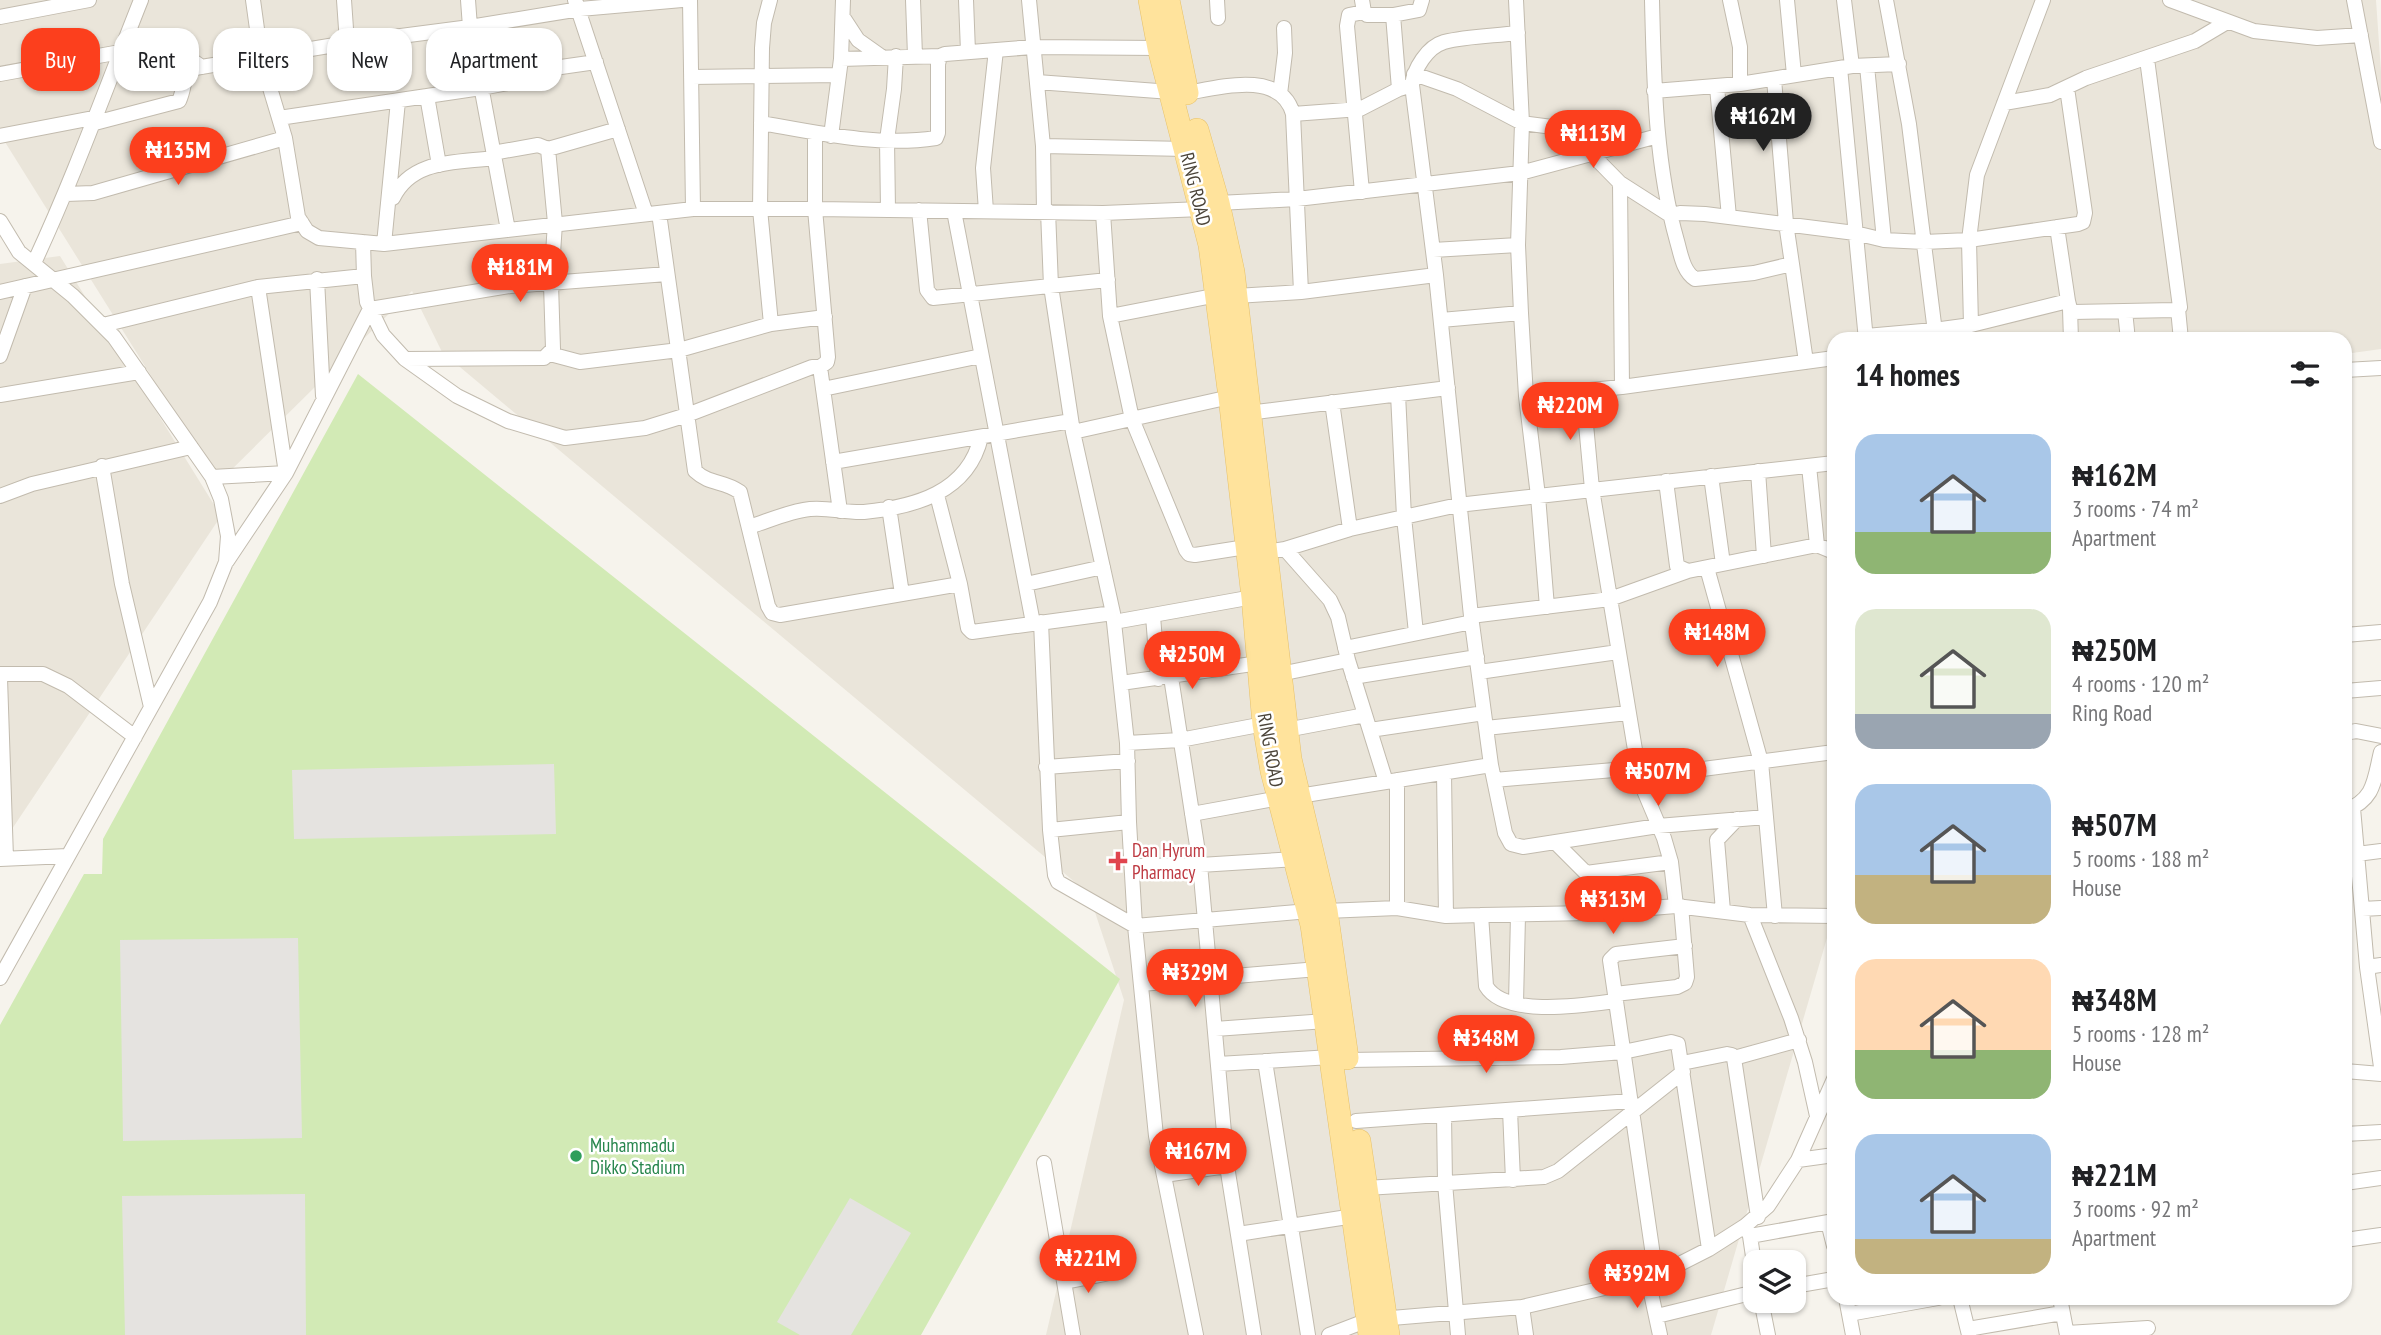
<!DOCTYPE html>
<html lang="en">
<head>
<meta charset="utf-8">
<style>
  :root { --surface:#fff; --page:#f2f2f2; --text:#202124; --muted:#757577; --accent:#fc3f1d }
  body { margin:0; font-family:"PT Sans Narrow",sans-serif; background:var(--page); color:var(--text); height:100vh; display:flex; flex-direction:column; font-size:26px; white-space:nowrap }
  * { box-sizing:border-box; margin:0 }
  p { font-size:23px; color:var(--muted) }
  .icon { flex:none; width:38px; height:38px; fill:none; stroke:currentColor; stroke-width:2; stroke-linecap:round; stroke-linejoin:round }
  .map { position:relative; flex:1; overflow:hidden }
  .drawer { position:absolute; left:1827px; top:332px; width:525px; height:973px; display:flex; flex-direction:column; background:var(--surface); border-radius:21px; box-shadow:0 2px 5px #0004 }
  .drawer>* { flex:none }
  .hud { position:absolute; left:21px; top:28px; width:665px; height:63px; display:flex; gap:14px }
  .tools { position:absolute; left:1743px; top:1250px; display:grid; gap:14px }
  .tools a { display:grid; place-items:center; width:63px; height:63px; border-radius:14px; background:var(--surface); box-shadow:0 2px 5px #0004; font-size:35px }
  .price { position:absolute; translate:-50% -60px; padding:0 16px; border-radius:24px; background:var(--accent); color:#fff; font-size:23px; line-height:46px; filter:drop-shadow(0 2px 4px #0008) }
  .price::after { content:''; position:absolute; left:50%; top:42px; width:21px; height:16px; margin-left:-10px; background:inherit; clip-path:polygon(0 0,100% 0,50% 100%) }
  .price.active { background:#222; color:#fff }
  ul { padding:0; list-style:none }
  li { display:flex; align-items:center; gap:21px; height:175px; padding:0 28px }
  li span { display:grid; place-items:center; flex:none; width:196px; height:140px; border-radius:21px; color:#555 }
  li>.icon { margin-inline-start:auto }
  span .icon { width:84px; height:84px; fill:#fffc; stroke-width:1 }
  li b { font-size:30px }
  h2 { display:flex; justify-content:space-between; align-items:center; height:84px; padding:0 28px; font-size:30px }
  .chip { padding:0 24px; border-radius:21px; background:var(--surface); box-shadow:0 2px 5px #0004; font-size:24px; line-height:63px }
  .chip.active { background:var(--accent); color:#fff }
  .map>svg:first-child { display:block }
  .residential { fill:#eae5da }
  .pitch { fill:#d2eab5 }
  .parking { fill:#e5e3e0 }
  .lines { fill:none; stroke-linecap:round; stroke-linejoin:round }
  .street-casing { stroke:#c2bbae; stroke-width:16 }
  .primary-casing { stroke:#e6c16a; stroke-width:24 }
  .street { stroke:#fff; stroke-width:14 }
  .primary { stroke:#ffe39c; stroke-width:23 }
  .health-dot { fill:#e0444e; stroke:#fff; stroke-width:2.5 }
  .leisure-dot { fill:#2e9e5b; stroke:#fff; stroke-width:2.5 }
  .labels { text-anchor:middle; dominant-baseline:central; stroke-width:5; stroke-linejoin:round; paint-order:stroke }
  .street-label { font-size:19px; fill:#4b4439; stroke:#fff }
  .health-label { font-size:19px; fill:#be3a42; stroke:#fff; text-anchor:start }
  .leisure-label { font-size:19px; fill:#27864d; stroke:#fff; text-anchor:start }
</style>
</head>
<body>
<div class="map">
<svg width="2381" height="1335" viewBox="0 0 2381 1335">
  <rect width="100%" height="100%" fill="#f6f3ec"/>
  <!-- residential -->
  <path class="residential" d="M 0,0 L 2376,0 L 2381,72 L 2381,349 L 2345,354 L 2345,340 L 1834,340 L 1834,914 L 1711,1335 L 1046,1335 L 1124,1000 L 1089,894 L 442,352 L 412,291 L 218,483 L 0,134 Z
    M 60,256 L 221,516 L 0,847 L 0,264 Z"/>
  <!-- pitch -->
  <path class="pitch" d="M 358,374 L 1120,979 L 921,1335 L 0,1335 L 0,1025 L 84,874 L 102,874 L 103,839 Z"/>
  <!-- parking -->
  <path class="parking" d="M 554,764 L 556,834 L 294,839 L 292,770 Z
    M 298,938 L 302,1138 L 123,1141 L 120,940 Z
    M 305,1194 L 306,1335 L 125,1335 L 122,1196 Z
    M 850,1198 L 911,1233 L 851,1335 L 800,1335 L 777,1322 Z"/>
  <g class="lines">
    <defs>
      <path id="street" d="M 253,0 L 261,58 L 285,138 L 298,217 L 307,231 L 319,238 L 384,244 L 693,209 L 815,209 L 1103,213 L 1202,209
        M 344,0 L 347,43
        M 468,0 L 470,27 L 508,230
        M 575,0 L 646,214
        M 690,0 L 693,209
        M 770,0 L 764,23 L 762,48 L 760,209 L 771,324
        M 913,0 L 915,56
        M 966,0 L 968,52
        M 1029,0 L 1043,146 L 1044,212
        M 1217,0 L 1218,18
        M 1362,0 L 1364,12 L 1367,15 L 1393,15 L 1419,10 L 1422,0
        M 1516,0 L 1522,123 L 1518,245 L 1521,313 L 1526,396 L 1538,496 L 1547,607
        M 1652,0 C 1654,81 1655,163 1677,241 C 1681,255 1683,271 1695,279 L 1754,273 L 1792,264 L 1786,223 L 1774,79
        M 1730,0 L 1740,47 L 1740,84
        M 1787,0 L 1794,75
        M 1844,0 L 1852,66
        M 1886,0 L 1909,124 L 1936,340
        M 2170,0 L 2254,31 L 2317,38 L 2361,35
        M 2354,0 L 2381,142
        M 1393,15 L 1399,89
        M 0,17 L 89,0
        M 843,17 L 858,40 L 882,57
        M 1518,33 C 1494,36 1467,36 1444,42 C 1427,47 1414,69 1412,85 L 1436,275 L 1471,616 L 1491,765 L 1505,833 L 1511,844 L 1523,847 L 1658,826 L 1766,817
        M 841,59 L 940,56
        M 1867,66 L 1884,240
        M 1840,68 L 1866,340
        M 0,74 L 120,52 L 167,50 L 183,54 L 202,67
        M 1414,74 L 1457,89 L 1522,123 L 1567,129 L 1620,183 L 1670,215 L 1680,213 L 1705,214 L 1855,233 L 1884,240 L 1924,242 L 1969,240 L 2078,224 L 2083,222 L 2085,213 L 2067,88
        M 691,77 L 839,75
        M 1037,82 L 1171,92
        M 1717,87 L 1729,217
        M 1654,91 L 1740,84 L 1852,66 L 1899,64
        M 1187,93 C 1220,87 1281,70 1293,114 L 1301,292
        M 1280,94 L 1285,53 L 1284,28
        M 427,96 L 439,165
        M 2004,103 L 2050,95 L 2086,78 L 2195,41 L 2227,22
        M 1293,114 L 1360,109 L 1399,89 L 1412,85
        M 279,118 L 481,88 L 518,81 L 526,73 L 533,71 L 596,62
        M 761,123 C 818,133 879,147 936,138 L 938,133 L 938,64 L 940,56 L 945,54 L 1033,47 L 1159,48
        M 91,124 L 179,101 C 185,88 183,78 189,69 L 347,43 L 470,27 L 580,9 L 682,0
        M 815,133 L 815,209 L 828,357 L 827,362 L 820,367
        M 0,136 L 93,118
        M 831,136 L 841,59 L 843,0
        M 1043,146 L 1186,149
        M 493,153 L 538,145 L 548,149 L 618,129
        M 1620,183 L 1622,387
        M 1362,192 L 1347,26 L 1349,15 L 1364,12
        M 66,194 L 93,193 L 285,138
        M 393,198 C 412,159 456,163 494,158
        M 1218,203 L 1297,199 L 1520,173 L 1658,136
        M 888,210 L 887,140 L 894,89 L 896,56
        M 919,210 L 927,290 L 933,298 L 1108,280
        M 954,211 L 1033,623
        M 986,211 L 983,168 L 996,50
        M 1048,211 L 1051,286 L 1073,432 L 1113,613 L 1127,743 L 1129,822 L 1135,926 L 1156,1136 L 1196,1335
        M 659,213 L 695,471 C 710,485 723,480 740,492 L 768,606 L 772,613 L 780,615 L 960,584
        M 1103,213 L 1110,316 L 1132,419 L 1186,550 L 1189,554 L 1195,555 L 1246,547
        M 0,221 L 19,252 L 73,296 L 114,337 L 212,477 L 221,499 L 228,536 L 226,562 L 210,602 L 0,978
        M 2057,227 L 2068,301 L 2070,309 L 2073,312 L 2175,310 L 2180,307 L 2147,59
        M 363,242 L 364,276 L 367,302 L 383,335 L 405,359 L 457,396 L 508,421 L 565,438 L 645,428 L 687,415 L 812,367 L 820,367 L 840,511
        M 384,244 L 398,101
        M 1433,250 L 1518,245
        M 34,263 C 74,177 106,88 141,0
        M 1792,264 L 1806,362
        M 317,279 L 323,396
        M 258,287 L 286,473
        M 0,292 L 302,223
        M 1236,296 L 1301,292 L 1436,275
        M 2070,309 L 2071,340
        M 2178,309 L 2181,340
        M 2125,311 L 2128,340
        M 1110,316 L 1218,295
        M 1441,320 L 1521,313
        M 103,325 L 258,287 L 364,276
        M 1971,325 L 1969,240 L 1977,175 L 2043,0
        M 1866,336 L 1934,330 L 1971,325 L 2068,301
        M 550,354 L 580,362 L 679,350 L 771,324 L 825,317
        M 0,356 L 25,286
        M 405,359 L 544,358 L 553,349 L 551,284 L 555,223 L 548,149
        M 2345,370 L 2381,368
        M 823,389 L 981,356
        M 1583,392 L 1592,489 L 1638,768 L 1645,793 L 1664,838 L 1671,862 L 1676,906
        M 1398,394 L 1404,517 L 1416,633
        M 0,395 L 139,372
        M 1526,396 L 1622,387 L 1834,358
        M 1332,402 L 1350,529
        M 1248,413 L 1448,388
        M 1073,432 L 1230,397
        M 833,462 L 1071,421
        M 102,466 L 122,584 L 151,707
        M 1809,466 L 1817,545
        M 1758,471 L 1764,556
        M 1711,476 L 1723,564
        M 212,477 L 286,473
        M 1666,481 L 1677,566 L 1688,571
        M 937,495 L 960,584 L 968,628 L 972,632 L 1113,613
        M 0,496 L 32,484 L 191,447
        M 889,507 L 902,594
        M 749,527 C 768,521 790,511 810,509 C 828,507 846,513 864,512 C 914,507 968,493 981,437
        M 1285,549 L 1330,600 L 1338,617 L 1348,660 L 1386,782
        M 1265,552 L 1285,549 L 1350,529 L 1458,505 L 1834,463
        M 227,561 L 286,473 L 370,309 L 510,286 L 667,274
        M 1707,568 L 1761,762 L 1775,916
        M 1026,584 L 1103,567
        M 1153,616 L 1158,679
        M 1471,616 L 1610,599 L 1688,571 L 1817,545 L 1834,552
        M 1041,622 L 1050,830 L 1055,875 L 1058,882 L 1135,926 L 1309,911
        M 1114,622 L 1253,597
        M 2345,635 L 2381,632
        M 1345,648 L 1472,622
        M 1479,672 L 1618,652
        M 0,674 L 43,674 L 68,686 L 135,737
        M 1280,674 L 1348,660
        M 1171,677 L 1200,865 L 1227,1166 L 1254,1335
        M 1353,677 L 1477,657
        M 0,678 L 6,858
        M 1121,683 L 1259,663
        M 2345,691 L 2381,688
        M 1486,728 L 1628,713
        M 1286,730 L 1365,715
        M 1370,730 L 1484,713
        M 2345,733 L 2356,731 L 2381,736
        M 1127,743 L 1180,740 L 1264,724
        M 1046,767 L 1128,761
        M 1444,773 L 1446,916
        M 1641,777 L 1834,752
        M 1397,780 L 1397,908
        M 1494,780 L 1638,768
        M 1299,796 L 1491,765
        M 2353,808 L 2367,967 L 2381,1067
        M 2345,811 C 2375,799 2374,781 2381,752
        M 1192,814 L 1280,798
        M 1050,830 L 1129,822
        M 1555,842 L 1586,873 L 1671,862
        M 2357,854 L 2381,851
        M 0,859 L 68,856
        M 1132,866 L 1200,865 L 1296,859
        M 2362,909 L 2381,908
        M 1326,911 L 1397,908 L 1446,916 L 1481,915 L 1589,913 L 1676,906 L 1750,915 L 1834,916
        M 1723,911 L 1717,840 L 1737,819
        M 1481,915 L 1486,986 C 1505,1018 1585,1005 1615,1001
        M 1750,915 L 1791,1018 L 1805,1062 L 1817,1116
        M 2367,967 L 2381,965
        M 1141,984 L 1318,969
        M 1615,994 L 1677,987 L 1685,983 L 1687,977 L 1681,906
        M 1516,1003 L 1518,915
        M 1215,1029 L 1326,1021
        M 1734,1058 L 1799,1040
        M 1347,1060 L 1561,1057 L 1623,1052 L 1671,1042 L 1678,1044 L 1709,1249
        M 1265,1061 L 1308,1335
        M 1682,1063 L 1727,1054 L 1732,1055 L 1734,1058 L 1758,1217
        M 1218,1064 L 1331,1057
        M 2345,1071 L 2381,1074
        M 1510,1110 L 1513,1180
        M 1444,1115 L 1445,1183 L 1458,1335
        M 1356,1121 L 1631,1101
        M 2345,1134 L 2381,1132
        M 1798,1160 L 1834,1155
        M 1044,1163 L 1073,1335
        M 1164,1175 L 1227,1166
        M 2345,1183 L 2381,1178
        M 1366,1188 L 1544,1177 L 1558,1171 L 1683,1072
        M 1828,1222 L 1834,1246
        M 1746,1227 L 1750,1236 L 1755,1270
        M 1238,1234 L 1354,1216
        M 1750,1236 L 1834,1221
        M 2345,1240 L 2381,1235
        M 1656,1276 L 1610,960 L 1616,954 L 1685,946
        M 1648,1279 L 1660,1335
        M 1065,1282 L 1105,1274
        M 1794,1286 L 1834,1279
        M 1846,1298 L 1853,1335
        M 1960,1298 L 1969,1335
        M 2060,1298 L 2067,1335
        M 1761,1300 L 1768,1335
        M 1522,1307 L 1526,1335
        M 1849,1314 L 1938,1298
        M 1657,1316 L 1755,1292
        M 1968,1329 L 2062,1313
        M 2067,1333 L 2148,1328
        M 1329,1335 L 1368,1320 L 1522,1307 L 1656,1276 L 1709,1249 L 1745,1226 L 1768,1206 L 1798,1160 L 1834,1079"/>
      <path id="primary" d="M 1150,0 L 1159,48 L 1210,245 L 1230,397 L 1253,597 L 1264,724 L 1272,771 L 1312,925 L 1370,1335
        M 1168,0 L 1187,93
        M 1197,130 L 1218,203 L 1233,272 L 1290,759 L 1326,911 L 1347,1058
        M 1359,1141 L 1388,1335"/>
    </defs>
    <!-- street casing -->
    <use href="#street" class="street-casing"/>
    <!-- primary casing -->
    <use href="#primary" class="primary-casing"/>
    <!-- street -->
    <use href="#street" class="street"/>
    <!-- primary -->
    <use href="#primary" class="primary"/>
  </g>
  <!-- markers -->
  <path class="health-dot" d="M1114.5 850.5h7v7h7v7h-7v7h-7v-7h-7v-7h7z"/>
  <circle class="leisure-dot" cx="576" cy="1156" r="7"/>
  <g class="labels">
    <!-- street labels -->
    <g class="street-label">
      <text transform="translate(1196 189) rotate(76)">RING ROAD</text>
      <text transform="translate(1271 750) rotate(80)">RING ROAD</text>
    </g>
    <!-- health labels -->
    <g class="health-label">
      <text x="1132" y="850">Dan Hyrum<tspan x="1132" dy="22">Pharmacy</tspan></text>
    </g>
    <!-- leisure labels -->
    <g class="leisure-label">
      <text x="590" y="1145">Muhammadu<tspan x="590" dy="22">Dikko Stadium</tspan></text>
    </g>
  </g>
</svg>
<div class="tools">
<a><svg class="icon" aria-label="layers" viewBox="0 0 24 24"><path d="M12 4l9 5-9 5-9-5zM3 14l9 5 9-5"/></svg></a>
</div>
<b class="price active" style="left:1763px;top:153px">₦162M</b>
<b class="price" style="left:1593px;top:170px">₦113M</b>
<b class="price" style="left:178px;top:187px">₦135M</b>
<b class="price" style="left:520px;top:304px">₦181M</b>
<b class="price" style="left:1570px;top:442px">₦220M</b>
<b class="price" style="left:1717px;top:669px">₦148M</b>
<b class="price" style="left:1192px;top:691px">₦250M</b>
<b class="price" style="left:1658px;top:808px">₦507M</b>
<b class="price" style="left:1613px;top:936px">₦313M</b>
<b class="price" style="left:1195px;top:1009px">₦329M</b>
<b class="price" style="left:1486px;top:1075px">₦348M</b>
<b class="price" style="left:1198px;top:1188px">₦167M</b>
<b class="price" style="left:1088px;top:1295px">₦221M</b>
<b class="price" style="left:1637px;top:1310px">₦392M</b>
<div class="hud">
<a class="chip active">Buy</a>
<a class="chip">Rent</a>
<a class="chip">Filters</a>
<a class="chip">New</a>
<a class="chip">Apartment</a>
</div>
<section class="drawer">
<h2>14 homes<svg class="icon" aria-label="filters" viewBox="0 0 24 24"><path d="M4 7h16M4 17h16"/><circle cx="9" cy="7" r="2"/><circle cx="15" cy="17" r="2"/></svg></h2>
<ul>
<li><span style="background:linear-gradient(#a9c7e8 70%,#8fb573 0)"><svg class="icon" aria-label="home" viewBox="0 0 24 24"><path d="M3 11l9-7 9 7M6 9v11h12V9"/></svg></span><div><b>₦162M</b><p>3 rooms · 74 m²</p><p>Apartment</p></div></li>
<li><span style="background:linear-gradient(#dfe7d0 75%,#9aa5b1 0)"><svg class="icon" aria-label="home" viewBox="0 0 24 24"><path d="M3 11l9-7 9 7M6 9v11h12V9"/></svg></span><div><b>₦250M</b><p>4 rooms · 120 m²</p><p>Ring Road</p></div></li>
<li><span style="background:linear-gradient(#a9c7e8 65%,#c2b280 0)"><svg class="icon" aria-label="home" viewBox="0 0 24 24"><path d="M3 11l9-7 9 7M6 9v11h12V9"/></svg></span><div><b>₦507M</b><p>5 rooms · 188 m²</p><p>House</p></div></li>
<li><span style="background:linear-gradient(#ffd9b3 65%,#8fb573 0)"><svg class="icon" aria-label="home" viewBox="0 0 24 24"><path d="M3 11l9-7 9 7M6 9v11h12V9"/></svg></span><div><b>₦348M</b><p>5 rooms · 128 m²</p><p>House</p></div></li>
<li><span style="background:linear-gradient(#a9c7e8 75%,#c2b280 0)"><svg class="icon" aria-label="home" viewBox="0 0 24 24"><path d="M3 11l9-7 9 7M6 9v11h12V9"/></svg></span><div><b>₦221M</b><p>3 rooms · 92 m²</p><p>Apartment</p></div></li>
</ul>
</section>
</div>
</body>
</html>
